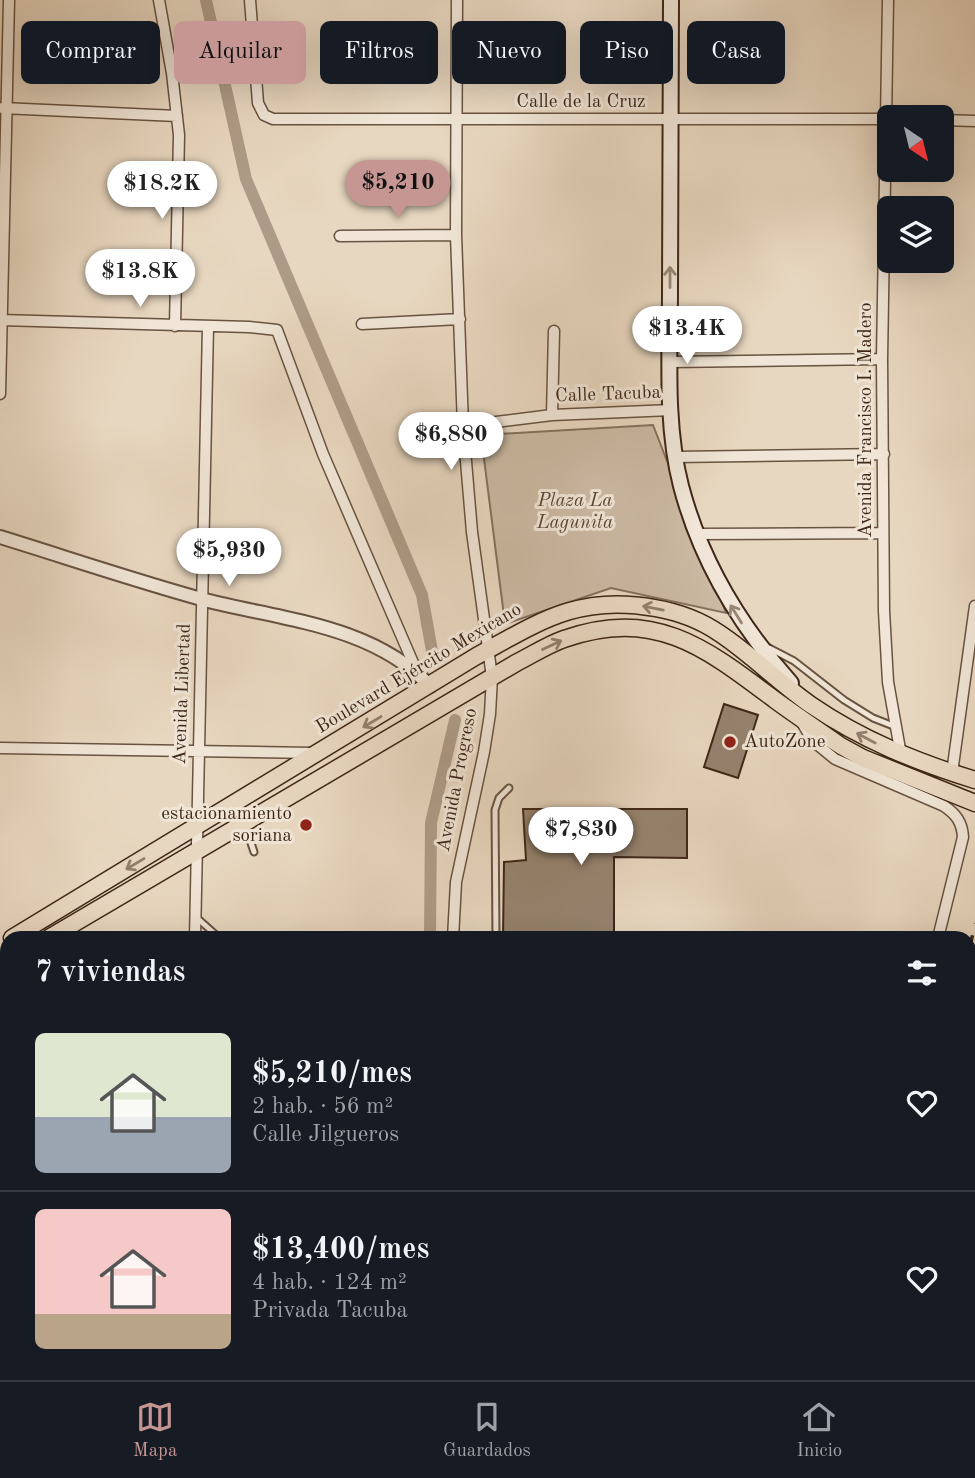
<!DOCTYPE html>
<html lang="es">
<head>
<meta charset="utf-8">
<style>
  :root { --surface:#171b24; --page:#242831; --text:#f1f3f6; --muted:#9ea1a6; --line:#363941; --accent:#c59692 }
  body { margin:0; font-family:"Old Standard TT",serif; background:var(--page); color:var(--text); height:100vh; display:flex; flex-direction:column; font-size:26px; white-space:nowrap }
  * { box-sizing:border-box; margin:0 }
  p { font-size:23px; color:var(--muted) }
  .icon { flex:none; width:38px; height:38px; fill:none; stroke:currentColor; stroke-width:2; stroke-linecap:round; stroke-linejoin:round }
  .map { position:relative; flex:1; overflow:hidden }
  .sheet { position:absolute; left:0px; top:931px; width:976px; height:450px; display:flex; flex-direction:column; background:var(--surface); border-radius:21px 21px 0 0; box-shadow:0 7px 28px #0002 }
  .sheet>* { flex:none }
  .top-card { position:absolute; left:21px; top:21px; width:934px; height:63px; display:flex; gap:14px }
  .needle { width:46px; rotate:145deg }
  .controls { position:absolute; left:877px; top:105px; display:grid; gap:14px }
  .controls a { display:grid; place-items:center; width:77px; height:77px; border-radius:10px; background:var(--surface); box-shadow:0 7px 28px #0002; font-size:35px }
  .price { position:absolute; translate:-50% -60px; padding:0 16px; border-radius:24px; background:#fff; color:#222; font-size:23px; line-height:46px; filter:drop-shadow(0 2px 4px #0008) }
  .price::after { content:''; position:absolute; left:50%; top:42px; width:21px; height:16px; margin-left:-10px; background:inherit; clip-path:polygon(0 0,100% 0,50% 100%) }
  .price.on { background:var(--accent); color:#111 }
  ul { padding:0; list-style:none }
  li { display:flex; align-items:center; gap:21px; height:175px; padding:0 35px }
  li+li { border-top:2px solid var(--line) }
  li span { display:grid; place-items:center; flex:none; width:196px; height:140px; border-radius:10px; color:#555 }
  li>.icon { margin-inline-start:auto }
  span .icon { width:84px; height:84px; fill:#fffc; stroke-width:1 }
  li b { font-size:30px }
  h2 { display:flex; justify-content:space-between; align-items:center; height:84px; padding:0 35px; font-size:30px }
  .tag { padding:0 24px; border-radius:10px; background:var(--surface); box-shadow:0 7px 28px #0002; font-size:24px; line-height:63px }
  .tag.on { background:var(--accent); color:#111 }
  .tab-bar { display:flex; justify-content:space-around; align-items:center; height:98px; border-top:2px solid var(--line); background:var(--surface); font-size:19px; color:var(--muted) }
  .tab-bar a { display:grid; justify-items:center; gap:4px }
  .tab-bar .on { color:var(--accent) }
  .map>svg:first-child { display:block }
  .green { fill:#cbb9a3; stroke:#84705d; stroke-width:2 }
  .lines { fill:none; stroke-linecap:round; stroke-linejoin:round }
  .canal { stroke:#ae9b87; stroke-width:12 }
  .building { fill:#96836f; stroke:#3e2717; stroke-width:2 }
  .service-casing { stroke:#685341; stroke-width:9 }
  .minor-casing { stroke:#685341; stroke-width:13 }
  .tertiary-casing { stroke:#685341; stroke-width:16 }
  .secondary-casing { stroke:#3e2717; stroke-width:18 }
  .primary-casing { stroke:#3e2717; stroke-width:19 }
  .service { stroke:#f0e5d6; stroke-width:5 }
  .minor { stroke:#f0e5d6; stroke-width:10 }
  .tertiary { stroke:#f0e5d6; stroke-width:12 }
  .secondary { stroke:#f0e5d6; stroke-width:14 }
  .primary { stroke:#e8d7c0; stroke-width:16 }
  .rail { stroke:#3e2717; stroke-width:3.5; stroke-dasharray:12 12; stroke-linecap:butt }
  .oneway { stroke:#978676 }
  .oneway2 { stroke:#937f6c }
  .poi-dot { fill:#8f2418; stroke:#f0e5d6; stroke-width:2.5 }
  .labels { text-anchor:middle; dominant-baseline:central; stroke-width:6; stroke-linejoin:round; paint-order:stroke }
  .street-label { font-size:19px; fill:#3e2717; stroke:#f0e5d6 }
  .park-label { font-size:19px; font-style:italic; fill:#5a4433; stroke:#f0e5d6 }
  .poi-label { font-size:19px; fill:#3e2717; stroke:#f0e5d6; text-anchor:start }
</style>
</head>
<body>
<div class="map">
<svg width="975" height="1380" viewBox="0 0 975 1380">
  <rect width="100%" height="100%" fill="#e8d7c0"/>
  <filter id="stains"><feTurbulence type="fractalNoise" baseFrequency=".00286" numOctaves="4"/><feColorMatrix values="0 0 0 0 .2 0 0 0 0 .09 0 0 0 0 .02 0 0 0 .5 -.17"/></filter>
  <radialGradient id="worn" r=".72"><stop offset=".6" stop-color="#630" stop-opacity="0"/><stop offset="1" stop-color="#630" stop-opacity=".3"/></radialGradient>
  <!-- green -->
  <path class="green" d="M 653,425 L 726,613 L 611,588 L 505,624 L 481,435 Z"/>
  <g class="lines">
    <!-- canal -->
    <path class="canal" d="M 206,0 L 246,179 L 422,595 L 432,651
      M 430,938 L 431,823 L 455,720
      M 198,1380 L 201,1374"/>
  </g>
  <!-- building -->
  <path class="building" d="M 724,704 L 758,715 L 738,778 L 704,767 Z
    M 523,809 L 687,809 L 687,858 L 614,857 L 614,938 L 503,938 L 504,862 L 526,860 Z"/>
  <g class="lines">
    <defs>
      <path id="service" d="M 769,648 L 794,661 L 844,700 L 873,718 L 896,727
        M 245,825 L 254,852
        M 197,918 L 216,935 L 216,938
        M 496,938 L 495,810 L 499,798 L 509,788"/>
      <path id="minor" d="M 159,0 L 172,73 L 179,135 L 175,326
        M 250,0 L 258,103 L 264,115 L 273,119 L 889,119
        M 888,0 L 882,359 L 884,611 L 888,682 L 901,755
        M 2,108 L 177,116
        M 942,120 L 975,121
        M 340,236 L 456,235
        M 0,320 L 249,327 L 277,330 L 323,454 L 417,672
        M 362,324 L 460,319
        M 670,362 L 882,359
        M 0,394 L 9,0
        M 552,415 L 554,331
        M 463,426 L 552,415 L 672,410
        M 675,457 L 884,454
        M 697,534 L 883,533
        M 801,721 L 813,741 L 835,759 L 944,806 C 956,814 962,822 963,837 L 938,938
        M 0,748 L 312,753
        M 952,773 L 975,606
        M 195,938 L 208,326
        M 453,938 L 456,882 L 484,752 L 490,714 L 492,677 L 472,532 L 463,426 L 456,235 L 457,0
        M 0,977 L 7,977
        M 970,1168 L 975,1142
        M 0,1179 L 7,1179
        M 0,1377 L 117,1374
        M 316,1380 L 316,1374
        M 457,1380 L 457,1374
        M 615,1380 L 617,1374
        M 833,1380 L 834,1374
        M 925,1380 L 926,1374"/>
      <path id="tertiary" d="M 0,537 C 68,558 136,581 205,600 C 283,620 372,625 430,686"/>
      <path id="secondary" d="M 671,0 C 671,97 670,194 670,291 C 670,355 665,424 681,486 C 701,562 739,625 791,683"/>
      <path id="primary" d="M 12,938 L 475,657 C 539,622 578,594 655,608 C 678,612 700,620 719,633 C 751,654 779,683 811,705 C 862,740 917,762 975,780
        M 49,938 L 516,663 C 532,655 547,645 564,639 C 655,607 706,648 775,700 C 797,716 819,731 841,746 L 863,758 L 975,803
        M 0,967 L 7,963"/>
    </defs>
    <!-- service casing -->
    <use href="#service" class="service-casing"/>
    <!-- minor casing -->
    <use href="#minor" class="minor-casing"/>
    <!-- tertiary casing -->
    <use href="#tertiary" class="tertiary-casing"/>
    <!-- secondary casing -->
    <use href="#secondary" class="secondary-casing"/>
    <!-- primary casing -->
    <use href="#primary" class="primary-casing"/>
    <!-- service -->
    <use href="#service" class="service"/>
    <!-- minor -->
    <use href="#minor" class="minor"/>
    <!-- tertiary -->
    <use href="#tertiary" class="tertiary"/>
    <!-- secondary -->
    <use href="#secondary" class="secondary"/>
    <!-- primary -->
    <use href="#primary" class="primary"/>
    <!-- rail -->
    <path class="rail" d="M 970,947 L 975,923
      M 874,1380 L 875,1374"/>
  </g>
  <!-- one-way arrows -->
  <defs><path id="oneway-shaft" d="M-6 0H5M1.5-3L5.5 0L1.5 3" fill="none" stroke-width="1.6" stroke-linecap="round" stroke-linejoin="round" transform="scale(1.75)"/></defs>
  <g class="oneway">
    <use href="#oneway-shaft" transform="translate(670 277) rotate(-90)"/>
    <use href="#oneway-shaft" transform="translate(736 614) rotate(-122)"/>
  </g>
  <g class="oneway2">
    <use href="#oneway-shaft" transform="translate(653 608) rotate(-169)"/>
    <use href="#oneway-shaft" transform="translate(552 645) rotate(-25)"/>
    <use href="#oneway-shaft" transform="translate(372 722) rotate(149)"/>
    <use href="#oneway-shaft" transform="translate(866 738) rotate(-152)"/>
    <use href="#oneway-shaft" transform="translate(135 864) rotate(149)"/>
  </g>
  <!-- markers -->
  <g class="poi-dot">
    <circle cx="730" cy="742" r="7"/>
    <circle cx="306" cy="825" r="7"/>
  </g>
  <g class="labels">
    <!-- street labels -->
    <g class="street-label">
      <text x="581" y="102">Calle de la Cruz</text>
      <text transform="translate(608 395) rotate(-2)">Calle Tacuba</text>
      <text transform="translate(866 420) rotate(-90)">Avenida Francisco I. Madero</text>
      <text transform="translate(419 669) rotate(-31)">Boulevard Ejército Mexicano</text>
      <text transform="translate(183 694) rotate(-88)">Avenida Libertad</text>
      <text transform="translate(458 780) rotate(-79)">Avenida Progreso</text>
    </g>
    <!-- park labels -->
    <g class="park-label">
      <text x="575" y="501">Plaza La<tspan x="575" dy="22">Lagunita</tspan></text>
    </g>
    <!-- poi labels -->
    <g class="poi-label">
      <text x="744" y="742">AutoZone</text>
      <text x="292" y="814" text-anchor="end">estacionamiento<tspan x="292" dy="22">soriana</tspan></text>
    </g>
  </g>
  <rect width="100%" height="100%" filter="url(#stains)"/>
  <rect width="100%" height="100%" fill="url(#worn)"/>
</svg>
<div class="controls">
<a><svg class="needle" viewBox="-14 -14 28 28"><path d="M0-13l5 13h-10z" fill="#e53935"/><path d="M0 13l5-13h-10z" fill="#9ea1a6"/></svg></a>
<a><svg class="icon" aria-label="layers" viewBox="0 0 24 24"><path d="M12 4l9 5-9 5-9-5zM3 14l9 5 9-5"/></svg></a>
</div>
<b class="price on" style="left:398px;top:220px">$5,210</b>
<b class="price" style="left:162px;top:221px">$18.2K</b>
<b class="price" style="left:140px;top:309px">$13.8K</b>
<b class="price" style="left:687px;top:366px">$13.4K</b>
<b class="price" style="left:451px;top:472px">$6,880</b>
<b class="price" style="left:229px;top:588px">$5,930</b>
<b class="price" style="left:581px;top:867px">$7,830</b>
<div class="top-card">
<a class="tag">Comprar</a>
<a class="tag on">Alquilar</a>
<a class="tag">Filtros</a>
<a class="tag">Nuevo</a>
<a class="tag">Piso</a>
<a class="tag">Casa</a>
</div>
<section class="sheet">
<h2>7 viviendas<svg class="icon" aria-label="filters" viewBox="0 0 24 24"><path d="M4 7h16M4 17h16"/><circle cx="9" cy="7" r="2"/><circle cx="15" cy="17" r="2"/></svg></h2>
<ul>
<li><span style="background:linear-gradient(#dfe7d0 60%,#9aa5b1 0)"><svg class="icon" aria-label="home" viewBox="0 0 24 24"><path d="M3 11l9-7 9 7M6 9v11h12V9"/></svg></span><div><b>$5,210/mes</b><p>2 hab. · 56 m²</p><p>Calle Jilgueros</p></div><svg class="icon" aria-label="heart" viewBox="0 0 24 24"><path d="M12 20l-8-8c-3-5 5-10 8-4 3-6 11-1 8 4z"/></svg></li>
<li><span style="background:linear-gradient(#f6c9c9 75%,#b9a48a 0)"><svg class="icon" aria-label="home" viewBox="0 0 24 24"><path d="M3 11l9-7 9 7M6 9v11h12V9"/></svg></span><div><b>$13,400/mes</b><p>4 hab. · 124 m²</p><p>Privada Tacuba</p></div><svg class="icon" aria-label="heart" viewBox="0 0 24 24"><path d="M12 20l-8-8c-3-5 5-10 8-4 3-6 11-1 8 4z"/></svg></li>
</ul>
</section>
</div>
<nav class="tab-bar">
<a class="on"><svg class="icon" aria-label="map" viewBox="0 0 24 24"><path d="M3 6l6-2 6 2 6-2v14l-6 2-6-2-6 2zM9 4v14M15 6v14"/></svg>Mapa</a>
<a><svg class="icon" aria-label="saved" viewBox="0 0 24 24"><path d="M7 4h10v16l-5-4-5 4z"/></svg>Guardados</a>
<a><svg class="icon" aria-label="home" viewBox="0 0 24 24"><path d="M3 11l9-7 9 7M6 9v11h12V9"/></svg>Inicio</a>
</nav>
</body>
</html>
